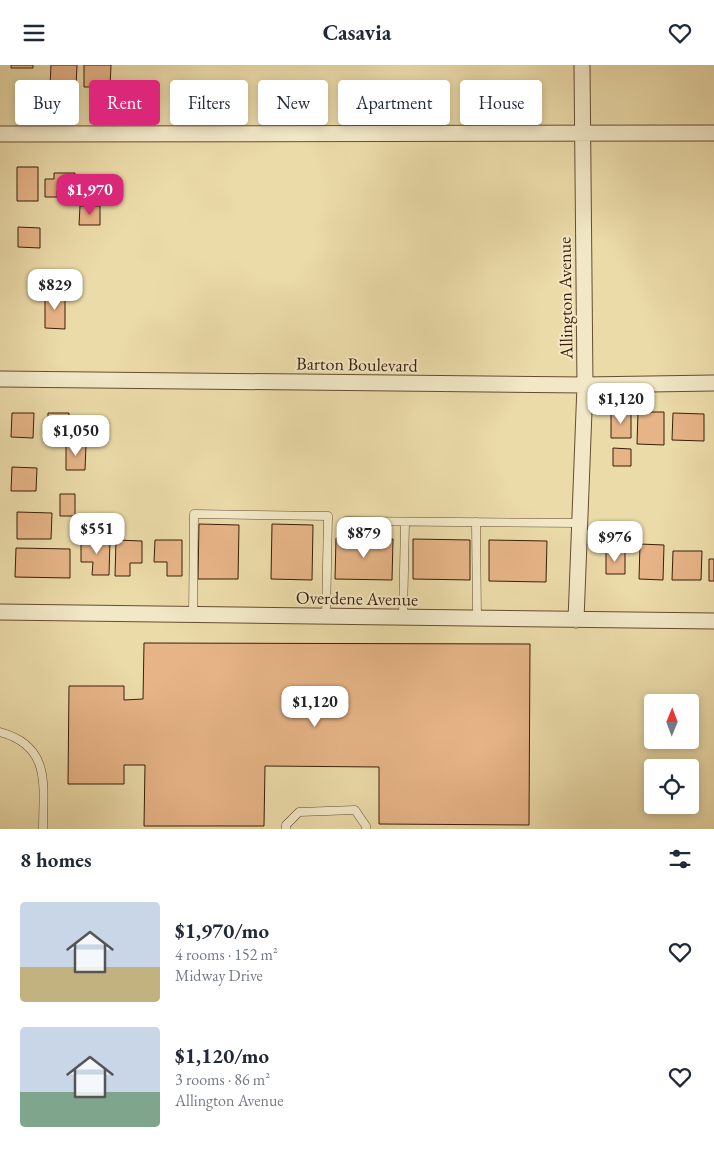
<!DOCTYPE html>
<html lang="en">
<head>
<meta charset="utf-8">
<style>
  :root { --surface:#fff; --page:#f6f6f7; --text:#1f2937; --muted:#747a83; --accent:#db2777 }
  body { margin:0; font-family:"EB Garamond",serif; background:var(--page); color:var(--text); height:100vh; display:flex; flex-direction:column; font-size:19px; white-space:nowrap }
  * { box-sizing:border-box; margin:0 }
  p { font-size:16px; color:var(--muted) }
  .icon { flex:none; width:28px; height:28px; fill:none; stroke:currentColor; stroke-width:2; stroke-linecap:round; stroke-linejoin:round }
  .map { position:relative; height:764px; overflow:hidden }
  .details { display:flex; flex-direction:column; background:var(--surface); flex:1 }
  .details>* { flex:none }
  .banner { position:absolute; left:15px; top:15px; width:685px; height:45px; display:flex; gap:10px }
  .needle { width:32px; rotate:1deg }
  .fabs { position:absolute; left:644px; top:629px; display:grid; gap:10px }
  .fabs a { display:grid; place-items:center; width:55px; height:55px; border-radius:5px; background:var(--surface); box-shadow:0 2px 8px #0003; font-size:25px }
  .price { position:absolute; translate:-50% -42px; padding:0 11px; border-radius:10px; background:#fff; color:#222; font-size:16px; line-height:32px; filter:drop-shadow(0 1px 2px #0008) }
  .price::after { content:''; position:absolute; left:50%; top:30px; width:15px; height:11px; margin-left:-8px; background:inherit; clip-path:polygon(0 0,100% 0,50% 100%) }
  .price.selected { background:var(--accent); color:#fff }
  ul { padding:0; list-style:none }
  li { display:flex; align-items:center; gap:15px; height:125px; padding:0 20px }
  li span { display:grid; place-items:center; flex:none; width:140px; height:100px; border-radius:5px; color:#555 }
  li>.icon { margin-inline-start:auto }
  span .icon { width:60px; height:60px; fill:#fffc; stroke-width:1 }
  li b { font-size:21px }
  h2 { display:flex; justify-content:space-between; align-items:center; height:60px; padding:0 20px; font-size:21px }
  .chip { padding:0 18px; border-radius:5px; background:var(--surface); box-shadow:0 2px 8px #0003; font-size:18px; line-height:45px }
  .chip.selected { background:var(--accent); color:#fff }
  header { display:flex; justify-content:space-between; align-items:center; height:65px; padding:0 20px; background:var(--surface); font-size:22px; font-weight:700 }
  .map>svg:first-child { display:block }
  .building { fill:#e6b487; stroke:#3a1e08 }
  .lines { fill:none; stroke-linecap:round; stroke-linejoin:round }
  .service-casing { stroke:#664d30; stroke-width:9 }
  .minor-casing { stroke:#664d30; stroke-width:17 }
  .service { stroke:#f2e8c7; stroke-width:8 }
  .minor { stroke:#f2e8c7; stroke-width:15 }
  .labels { text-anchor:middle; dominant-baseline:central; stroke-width:4; stroke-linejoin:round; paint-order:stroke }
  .street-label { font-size:18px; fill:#3a1e08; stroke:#f2e8c7 }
</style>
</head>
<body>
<header><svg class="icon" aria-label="menu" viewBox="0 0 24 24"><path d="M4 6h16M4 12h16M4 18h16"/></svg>Casavia<svg class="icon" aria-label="heart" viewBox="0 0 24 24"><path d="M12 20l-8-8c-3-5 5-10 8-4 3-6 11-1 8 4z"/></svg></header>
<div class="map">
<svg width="714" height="764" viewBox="0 0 714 764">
  <rect width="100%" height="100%" fill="#ebdba9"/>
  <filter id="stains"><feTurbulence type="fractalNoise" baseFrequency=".004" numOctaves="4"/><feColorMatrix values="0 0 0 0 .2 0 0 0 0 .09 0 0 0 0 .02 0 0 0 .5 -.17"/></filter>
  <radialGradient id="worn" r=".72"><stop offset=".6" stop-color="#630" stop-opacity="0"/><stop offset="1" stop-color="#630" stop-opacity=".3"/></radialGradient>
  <!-- building -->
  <path class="building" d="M 11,0 L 33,0 L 33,3 L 11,3 Z
    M 51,0 L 77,0 L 76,21 L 50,21 Z
    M 84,0 L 111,0 L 110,22 L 84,22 Z
    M 17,102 L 38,102 L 38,136 L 17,136 Z
    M 54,108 L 75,108 L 74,126 L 57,126 L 57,132 L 45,132 L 45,114 L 54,114 Z
    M 80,141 L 100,141 L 100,160 L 79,160 Z
    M 18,162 L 40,163 L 40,183 L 18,182 Z
    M 45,229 L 65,229 L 65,264 L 45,263 Z
    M 638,347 L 664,347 L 664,380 L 637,379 Z
    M 12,348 L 34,348 L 33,373 L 11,372 Z
    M 48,348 L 69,348 L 68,377 L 48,376 Z
    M 611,348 L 631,348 L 631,373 L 611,373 Z
    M 673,348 L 704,349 L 704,376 L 672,375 Z
    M 66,379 L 86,380 L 85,405 L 66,405 Z
    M 613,383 L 631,384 L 631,401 L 613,401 Z
    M 12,402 L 37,403 L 36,426 L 11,426 Z
    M 60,429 L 75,429 L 75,451 L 60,451 Z
    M 17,447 L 52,448 L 51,474 L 17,474 Z
    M 199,459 L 239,460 L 238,514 L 198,514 Z
    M 272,459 L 313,460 L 312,515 L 271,514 Z
    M 336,473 L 393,474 L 392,515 L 335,514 Z
    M 413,474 L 470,475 L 470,515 L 413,514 Z
    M 81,475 L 110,475 L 109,510 L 92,510 L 93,497 L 81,497 Z
    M 116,475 L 142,476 L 142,498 L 130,498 L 130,511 L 115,511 Z
    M 155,475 L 182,475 L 182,511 L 167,511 L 167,497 L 154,497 Z
    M 489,475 L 547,476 L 546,517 L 489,516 Z
    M 640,479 L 664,480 L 663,515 L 639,514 Z
    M 16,483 L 70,484 L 70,513 L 15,512 Z
    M 606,486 L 625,487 L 625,509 L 606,509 Z
    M 673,486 L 702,486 L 701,515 L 672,515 Z
    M 709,494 L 714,494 L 714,516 L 709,516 Z
    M 144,578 L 530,579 L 529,760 L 379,759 L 379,702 L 265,701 L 264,761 L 144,761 L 145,700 L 124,700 L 124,719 L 68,719 L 69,621 L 124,621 L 124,635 L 143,634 Z"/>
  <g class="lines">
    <defs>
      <path id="service" d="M 346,456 L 580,458
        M 476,457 L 477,554
        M 193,550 L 194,449 L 328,451 L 326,551
        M 403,552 L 405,457
        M 0,667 C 52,681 43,721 43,764
        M 286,764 L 286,760 L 299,747 L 355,745 L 366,761 L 366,764"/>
      <path id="minor" d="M 0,69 L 714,68
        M 0,314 L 585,320 L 714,318
        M 0,547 L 714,556
        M 576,555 L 585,320 L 582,0"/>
    </defs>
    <!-- service casing -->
    <use href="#service" class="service-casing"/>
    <!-- minor casing -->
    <use href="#minor" class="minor-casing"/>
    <!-- service -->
    <use href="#service" class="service"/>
    <!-- minor -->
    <use href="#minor" class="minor"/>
  </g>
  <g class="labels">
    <!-- street labels -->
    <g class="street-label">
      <text transform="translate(565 233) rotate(-91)">Allington Avenue</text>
      <text transform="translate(357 299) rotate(1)">Barton Boulevard</text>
      <text transform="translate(357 533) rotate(1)">Overdene Avenue</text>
    </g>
  </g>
  <rect width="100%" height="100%" filter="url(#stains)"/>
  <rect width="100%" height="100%" fill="url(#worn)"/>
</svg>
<div class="fabs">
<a><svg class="needle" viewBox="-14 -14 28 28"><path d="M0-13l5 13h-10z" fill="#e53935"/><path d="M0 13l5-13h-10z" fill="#747a83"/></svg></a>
<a><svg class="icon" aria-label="locate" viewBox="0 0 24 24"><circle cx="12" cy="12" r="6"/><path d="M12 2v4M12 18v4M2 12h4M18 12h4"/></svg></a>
</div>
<b class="price selected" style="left:90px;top:151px">$1,970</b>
<b class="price" style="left:55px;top:246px">$829</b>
<b class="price" style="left:621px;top:360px">$1,120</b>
<b class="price" style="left:76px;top:392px">$1,050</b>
<b class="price" style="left:97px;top:490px">$551</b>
<b class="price" style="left:364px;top:494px">$879</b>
<b class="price" style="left:615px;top:498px">$976</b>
<b class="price" style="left:315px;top:663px">$1,120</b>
<div class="banner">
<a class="chip">Buy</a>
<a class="chip selected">Rent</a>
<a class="chip">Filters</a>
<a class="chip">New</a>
<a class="chip">Apartment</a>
<a class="chip">House</a>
</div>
</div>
<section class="details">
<h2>8 homes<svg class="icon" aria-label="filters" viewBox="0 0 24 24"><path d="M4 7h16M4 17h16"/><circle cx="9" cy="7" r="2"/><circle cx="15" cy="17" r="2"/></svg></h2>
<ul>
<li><span style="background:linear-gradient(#c9d6e8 65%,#c2b280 0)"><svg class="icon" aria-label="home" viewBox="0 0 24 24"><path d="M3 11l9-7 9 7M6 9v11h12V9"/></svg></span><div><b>$1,970/mo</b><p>4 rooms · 152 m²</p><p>Midway Drive</p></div><svg class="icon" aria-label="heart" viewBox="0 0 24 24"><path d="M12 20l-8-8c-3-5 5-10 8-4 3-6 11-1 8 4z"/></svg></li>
<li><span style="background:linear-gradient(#c9d6e8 65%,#7fa58c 0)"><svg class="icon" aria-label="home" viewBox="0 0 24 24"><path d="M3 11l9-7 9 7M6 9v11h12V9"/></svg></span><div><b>$1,120/mo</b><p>3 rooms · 86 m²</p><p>Allington Avenue</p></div><svg class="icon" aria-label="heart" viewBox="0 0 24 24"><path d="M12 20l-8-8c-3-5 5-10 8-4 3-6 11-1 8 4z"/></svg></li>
</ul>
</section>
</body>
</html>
